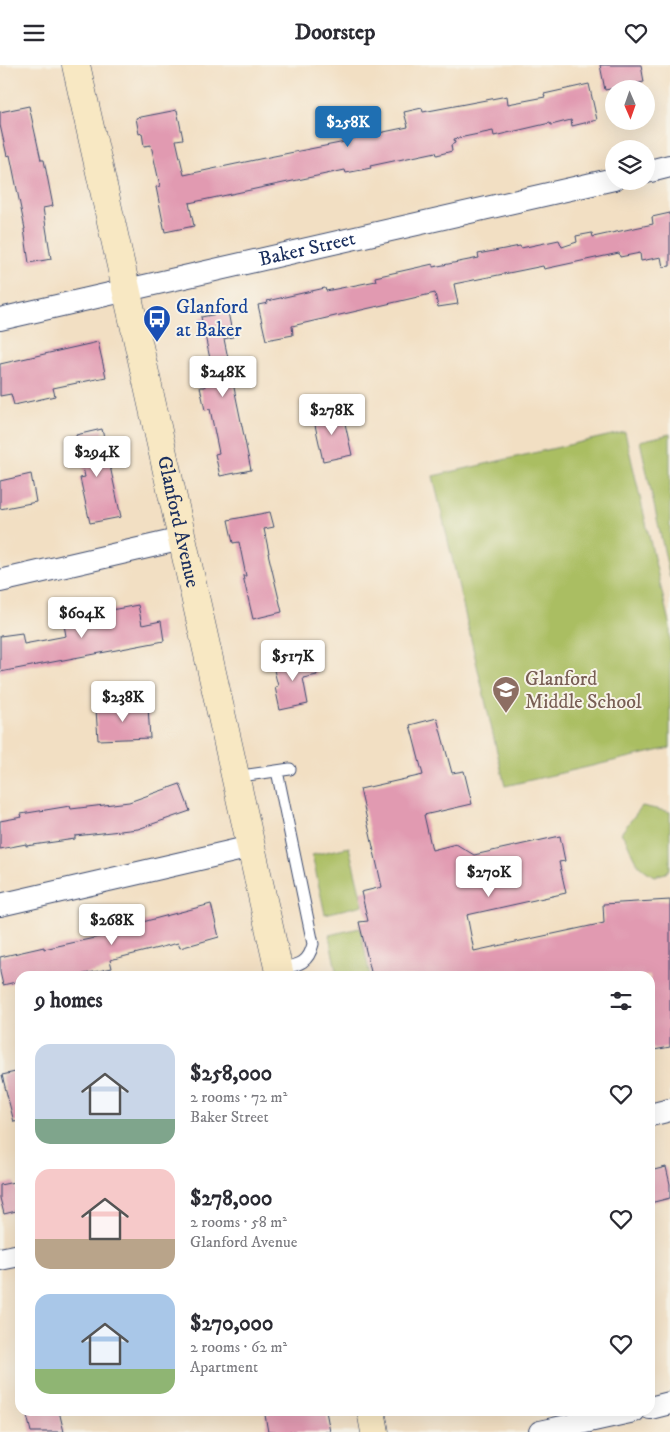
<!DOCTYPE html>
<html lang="en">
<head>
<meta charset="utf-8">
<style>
  :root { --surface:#fff; --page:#f7f7f7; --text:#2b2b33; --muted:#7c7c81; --accent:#1f6fb2 }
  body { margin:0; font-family:"IM FELL DW Pica",serif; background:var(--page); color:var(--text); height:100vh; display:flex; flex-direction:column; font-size:19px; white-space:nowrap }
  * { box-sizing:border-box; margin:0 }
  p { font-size:16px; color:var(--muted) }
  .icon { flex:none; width:28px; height:28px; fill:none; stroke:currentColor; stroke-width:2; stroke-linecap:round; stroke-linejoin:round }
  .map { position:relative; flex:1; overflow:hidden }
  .sheet { position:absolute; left:15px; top:906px; width:640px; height:445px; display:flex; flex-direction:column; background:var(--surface); border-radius:15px; box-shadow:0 5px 20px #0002 }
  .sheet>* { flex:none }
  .needle { width:32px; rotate:178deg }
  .fabs { position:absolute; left:605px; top:15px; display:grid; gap:10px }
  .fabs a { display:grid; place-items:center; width:50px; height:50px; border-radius:50%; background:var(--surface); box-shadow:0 5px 20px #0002; font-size:25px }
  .price { position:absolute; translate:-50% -42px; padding:0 11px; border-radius:5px; background:#fff; color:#222; font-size:16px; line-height:32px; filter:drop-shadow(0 1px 2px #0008) }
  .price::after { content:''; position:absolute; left:50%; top:30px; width:15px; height:11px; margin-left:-8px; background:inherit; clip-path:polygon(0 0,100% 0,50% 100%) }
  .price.active { background:var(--accent); color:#fff }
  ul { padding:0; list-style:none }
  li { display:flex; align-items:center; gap:15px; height:125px; padding:0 20px }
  li span { display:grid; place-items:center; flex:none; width:140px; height:100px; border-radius:15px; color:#555 }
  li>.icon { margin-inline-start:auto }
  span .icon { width:60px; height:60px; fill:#fffc; stroke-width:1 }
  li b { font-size:21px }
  h2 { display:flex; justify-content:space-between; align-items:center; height:60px; padding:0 20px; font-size:21px }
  header { display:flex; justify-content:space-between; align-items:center; height:65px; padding:0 20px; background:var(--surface); font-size:22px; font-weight:800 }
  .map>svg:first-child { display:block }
  .green { fill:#aabe62; stroke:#627660 }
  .building { fill:#e19ab1 }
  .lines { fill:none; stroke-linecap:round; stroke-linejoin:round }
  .lane-casing { stroke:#3b496d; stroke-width:13 }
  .street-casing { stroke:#3b496d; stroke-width:24 }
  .secondary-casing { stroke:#3b496d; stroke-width:29 }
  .lane { stroke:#fff; stroke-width:11 }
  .street { stroke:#fff; stroke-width:22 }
  .secondary { stroke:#f8e8c3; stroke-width:28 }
  .labels { text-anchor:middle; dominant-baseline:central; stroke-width:4; stroke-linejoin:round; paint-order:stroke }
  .street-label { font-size:20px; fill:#1b2f5e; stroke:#f7f3e8 }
  .transit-label { font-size:20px; fill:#164399; stroke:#f7f3e8; text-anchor:start }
  .education-label { font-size:20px; fill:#785e54; stroke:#f7f3e8; text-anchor:start }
</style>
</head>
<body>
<header><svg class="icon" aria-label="menu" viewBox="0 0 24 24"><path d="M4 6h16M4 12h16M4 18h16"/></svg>Doorstep<svg class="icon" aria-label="heart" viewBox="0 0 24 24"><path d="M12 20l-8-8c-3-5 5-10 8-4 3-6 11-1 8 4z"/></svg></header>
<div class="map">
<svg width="670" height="1367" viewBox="0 0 670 1367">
  <rect width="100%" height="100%" fill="#f7f3e8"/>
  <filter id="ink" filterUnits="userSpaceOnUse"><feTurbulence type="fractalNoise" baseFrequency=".02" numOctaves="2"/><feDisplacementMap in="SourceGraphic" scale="10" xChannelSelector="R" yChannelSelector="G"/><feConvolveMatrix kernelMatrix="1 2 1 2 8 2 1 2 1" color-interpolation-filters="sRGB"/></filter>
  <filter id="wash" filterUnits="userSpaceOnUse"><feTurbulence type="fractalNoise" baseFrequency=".0096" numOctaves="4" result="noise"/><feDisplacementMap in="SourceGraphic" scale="20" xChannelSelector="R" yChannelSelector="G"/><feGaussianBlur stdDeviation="1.12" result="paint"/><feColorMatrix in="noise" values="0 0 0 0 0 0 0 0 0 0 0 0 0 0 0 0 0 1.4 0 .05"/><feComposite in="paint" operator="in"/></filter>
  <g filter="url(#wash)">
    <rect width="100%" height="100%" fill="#f2dfc3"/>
    <!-- green -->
    <path class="green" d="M 625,367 L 670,562 L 670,683 L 505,721 L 433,411 Z
      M 670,369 L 670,513 L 640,376 Z
      M 642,741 L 670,747 L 670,803 L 666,808 L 654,811 C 628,796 636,788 621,768 Z
      M 349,782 L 363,840 L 325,849 L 312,790 Z
      M 360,863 L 370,911 L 337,911 L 329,870 Z"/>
    <g id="blocks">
      <!-- building -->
      <path class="building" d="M 600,0 L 641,0 L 644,17 L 605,25 Z
        M 589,19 L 597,55 L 572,61 L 571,55 L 551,60 L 550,58 L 494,71 L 493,66 L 454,74 L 455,78 L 451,80 L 452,86 L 437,90 L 436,87 L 370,101 L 371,103 L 346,108 L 345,105 L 189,138 L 194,161 L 165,167 L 156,122 L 160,121 L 151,80 L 144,81 L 142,68 L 139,69 L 136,53 L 177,45 L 183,74 L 176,75 L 184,110 L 269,92 L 345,77 L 345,75 L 408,62 L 404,47 L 422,43 L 423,47 L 507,31 L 508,39 L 545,32 L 544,29 Z
        M 29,41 L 41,95 L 44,95 L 53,141 L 43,143 L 51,194 L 29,198 L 24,164 L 25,164 L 10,90 L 7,91 L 0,60 L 0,47 Z
        M 670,148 L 670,201 L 663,202 L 661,192 L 641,196 L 640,188 L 620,192 L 619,188 L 544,204 L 543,201 L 454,219 L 458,239 L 438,242 L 435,228 L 292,261 L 293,270 L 266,275 L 258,240 L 268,238 L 267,236 L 325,223 L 326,226 L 376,216 L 375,212 L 433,199 L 433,202 L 479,193 L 478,189 L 520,181 L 521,183 L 559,175 L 562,182 L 577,177 L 576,171 L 592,168 L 593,172 L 653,159 L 652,152 Z
        M 228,247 L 233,272 L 224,274 L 251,405 L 220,411 L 215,389 L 219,388 L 210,344 L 205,345 L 200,322 L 205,322 L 202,305 L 212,303 L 201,252 Z
        M 98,277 L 106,312 L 53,323 L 55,331 L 14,340 L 11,329 L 0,331 L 0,299 Z
        M 342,345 L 352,390 L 323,396 L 313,351 Z
        M 102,364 L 121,452 L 90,458 L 80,413 L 85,412 L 76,370 Z
        M 31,409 L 36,437 L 0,444 L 0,416 Z
        M 270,447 L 274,462 L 264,464 L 269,488 L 268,488 L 282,547 L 253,554 L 243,511 L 246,511 L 239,477 L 233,478 L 228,455 Z
        M 138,540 L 142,560 L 161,556 L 164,576 L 0,607 L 0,571 L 22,568 L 24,579 L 66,571 L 63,554 Z
        M 313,592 L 317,610 L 303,613 L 308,639 L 280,645 L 275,622 L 278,621 L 273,601 Z
        M 148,642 L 150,673 L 98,675 L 96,644 Z
        M 437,653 L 452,708 L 464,706 L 472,739 L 424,750 L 432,785 L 456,779 L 474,790 L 560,771 L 565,796 L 559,797 L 566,828 L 467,850 L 474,886 L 604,858 L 603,839 L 670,835 L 670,982 L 654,985 L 653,983 L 650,983 L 650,911 L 372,911 L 359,857 L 368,856 L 361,827 L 382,822 L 360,724 L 423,710 L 410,660 Z
        M 180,719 L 190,746 L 138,764 L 75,771 L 75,774 L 26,781 L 26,779 L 0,784 L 0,756 L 22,752 L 21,749 L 70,741 L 71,744 L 129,737 Z
        M 211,839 L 219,872 L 180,883 L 178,878 L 110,895 L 112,903 L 75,911 L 20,911 L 20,916 L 3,920 L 0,907 L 0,892 L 44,882 L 44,884 L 117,868 L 116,864 Z
        M 20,1006 L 20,1056 L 14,1057 L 2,1010 Z
        M 666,1102 L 670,1119 L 670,1133 L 650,1138 L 650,1106 Z
        M 14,1117 L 20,1137 L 20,1145 L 4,1149 L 0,1133 L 0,1120 Z
        M 26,1346 L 59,1346 L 64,1367 L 31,1367 Z
        M 268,1346 L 326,1346 L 330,1367 L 268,1367 L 265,1350 L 269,1349 Z"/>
    </g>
  </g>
  <g filter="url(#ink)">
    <use href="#blocks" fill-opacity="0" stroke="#3b496d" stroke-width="1"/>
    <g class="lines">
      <defs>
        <path id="lane" d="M 277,706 L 313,879 C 308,900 297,900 279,904
          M 234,712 L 290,704"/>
        <g id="street">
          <path d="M 646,107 L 670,101"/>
          <path id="s1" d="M 0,254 L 614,114"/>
          <path d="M 0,516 L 182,474"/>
          <path d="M 0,840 L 251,782"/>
          <path d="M 650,1050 L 670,1045"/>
          <path d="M 0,1194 L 20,1190"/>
          <path d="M 650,1343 L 670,1338"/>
          <path d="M 540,1367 L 634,1346"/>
        </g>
        <g id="secondary">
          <path id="s2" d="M 76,0 L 280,911"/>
          <path d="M 371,1346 L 375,1367"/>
        </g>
      </defs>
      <!-- lane casing -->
      <use href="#lane" class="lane-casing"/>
      <!-- street casing -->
      <use href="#street" class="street-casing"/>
      <!-- secondary casing -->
      <use href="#secondary" class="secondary-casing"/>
      <!-- lane -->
      <use href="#lane" class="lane"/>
      <!-- street -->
      <use href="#street" class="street"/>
      <!-- secondary -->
      <use href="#secondary" class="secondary"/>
    </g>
  </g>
  <!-- icons -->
  <defs>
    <symbol id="bus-pin" viewBox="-11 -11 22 30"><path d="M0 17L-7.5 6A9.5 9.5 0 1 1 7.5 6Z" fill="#1a4fb4" stroke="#f7f3e8"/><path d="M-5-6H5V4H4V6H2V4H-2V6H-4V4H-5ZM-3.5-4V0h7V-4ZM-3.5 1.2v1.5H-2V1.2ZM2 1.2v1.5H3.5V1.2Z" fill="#fff"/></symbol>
    <symbol id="school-pin" viewBox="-11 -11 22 30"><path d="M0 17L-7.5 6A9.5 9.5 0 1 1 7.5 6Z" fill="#8d6e63" stroke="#f7f3e8"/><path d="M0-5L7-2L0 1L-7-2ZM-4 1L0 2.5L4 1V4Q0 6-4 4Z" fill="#fff"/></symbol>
  </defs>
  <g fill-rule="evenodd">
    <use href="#bus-pin" x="141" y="238" width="32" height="43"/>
    <use href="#school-pin" x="490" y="609" width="32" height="43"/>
  </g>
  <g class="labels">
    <!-- street labels -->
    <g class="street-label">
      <text stroke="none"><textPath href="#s1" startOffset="315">Baker Street</textPath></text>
      <text stroke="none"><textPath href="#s2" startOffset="468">Glanford Avenue</textPath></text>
    </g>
    <!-- transit labels -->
    <g class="transit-label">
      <text x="176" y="242">Glanford<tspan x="176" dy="23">at Baker</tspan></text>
    </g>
    <!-- education labels -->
    <g class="education-label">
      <text x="525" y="614">Glanford<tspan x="525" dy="23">Middle School</tspan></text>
    </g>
  </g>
</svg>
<div class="fabs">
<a><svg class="needle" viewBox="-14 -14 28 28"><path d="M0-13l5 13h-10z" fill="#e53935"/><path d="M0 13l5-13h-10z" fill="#7c7c81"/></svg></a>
<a><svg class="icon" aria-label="layers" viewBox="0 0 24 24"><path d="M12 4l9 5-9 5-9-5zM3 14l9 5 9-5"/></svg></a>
</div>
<b class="price active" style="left:348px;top:83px">$258K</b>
<b class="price" style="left:223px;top:333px">$248K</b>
<b class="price" style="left:332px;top:371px">$278K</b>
<b class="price" style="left:97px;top:413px">$294K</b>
<b class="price" style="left:82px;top:574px">$604K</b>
<b class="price" style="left:293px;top:617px">$517K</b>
<b class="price" style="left:123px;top:658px">$238K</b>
<b class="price" style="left:489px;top:833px">$270K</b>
<b class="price" style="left:112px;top:881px">$268K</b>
<section class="sheet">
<h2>9 homes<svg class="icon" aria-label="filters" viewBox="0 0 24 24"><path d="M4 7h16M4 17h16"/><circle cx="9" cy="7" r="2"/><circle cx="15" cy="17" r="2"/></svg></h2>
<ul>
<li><span style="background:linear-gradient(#c9d6e8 75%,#7fa58c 0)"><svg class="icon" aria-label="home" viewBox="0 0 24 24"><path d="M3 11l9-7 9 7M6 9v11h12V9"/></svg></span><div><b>$258,000</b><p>2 rooms · 72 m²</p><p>Baker Street</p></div><svg class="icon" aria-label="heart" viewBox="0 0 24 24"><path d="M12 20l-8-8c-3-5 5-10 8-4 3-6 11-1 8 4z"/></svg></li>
<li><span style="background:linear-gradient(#f6c9c9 70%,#b9a48a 0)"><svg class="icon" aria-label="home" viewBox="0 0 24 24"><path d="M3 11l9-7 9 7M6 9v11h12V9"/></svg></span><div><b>$278,000</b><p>2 rooms · 58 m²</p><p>Glanford Avenue</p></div><svg class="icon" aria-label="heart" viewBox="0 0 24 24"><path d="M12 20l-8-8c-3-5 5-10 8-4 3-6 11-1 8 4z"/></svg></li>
<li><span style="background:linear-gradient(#a9c7e8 75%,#8fb573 0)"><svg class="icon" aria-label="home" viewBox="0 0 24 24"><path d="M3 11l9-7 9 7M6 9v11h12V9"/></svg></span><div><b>$270,000</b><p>2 rooms · 62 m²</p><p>Apartment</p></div><svg class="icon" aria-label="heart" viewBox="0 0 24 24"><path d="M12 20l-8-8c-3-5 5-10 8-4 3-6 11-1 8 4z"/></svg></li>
</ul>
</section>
</div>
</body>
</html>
